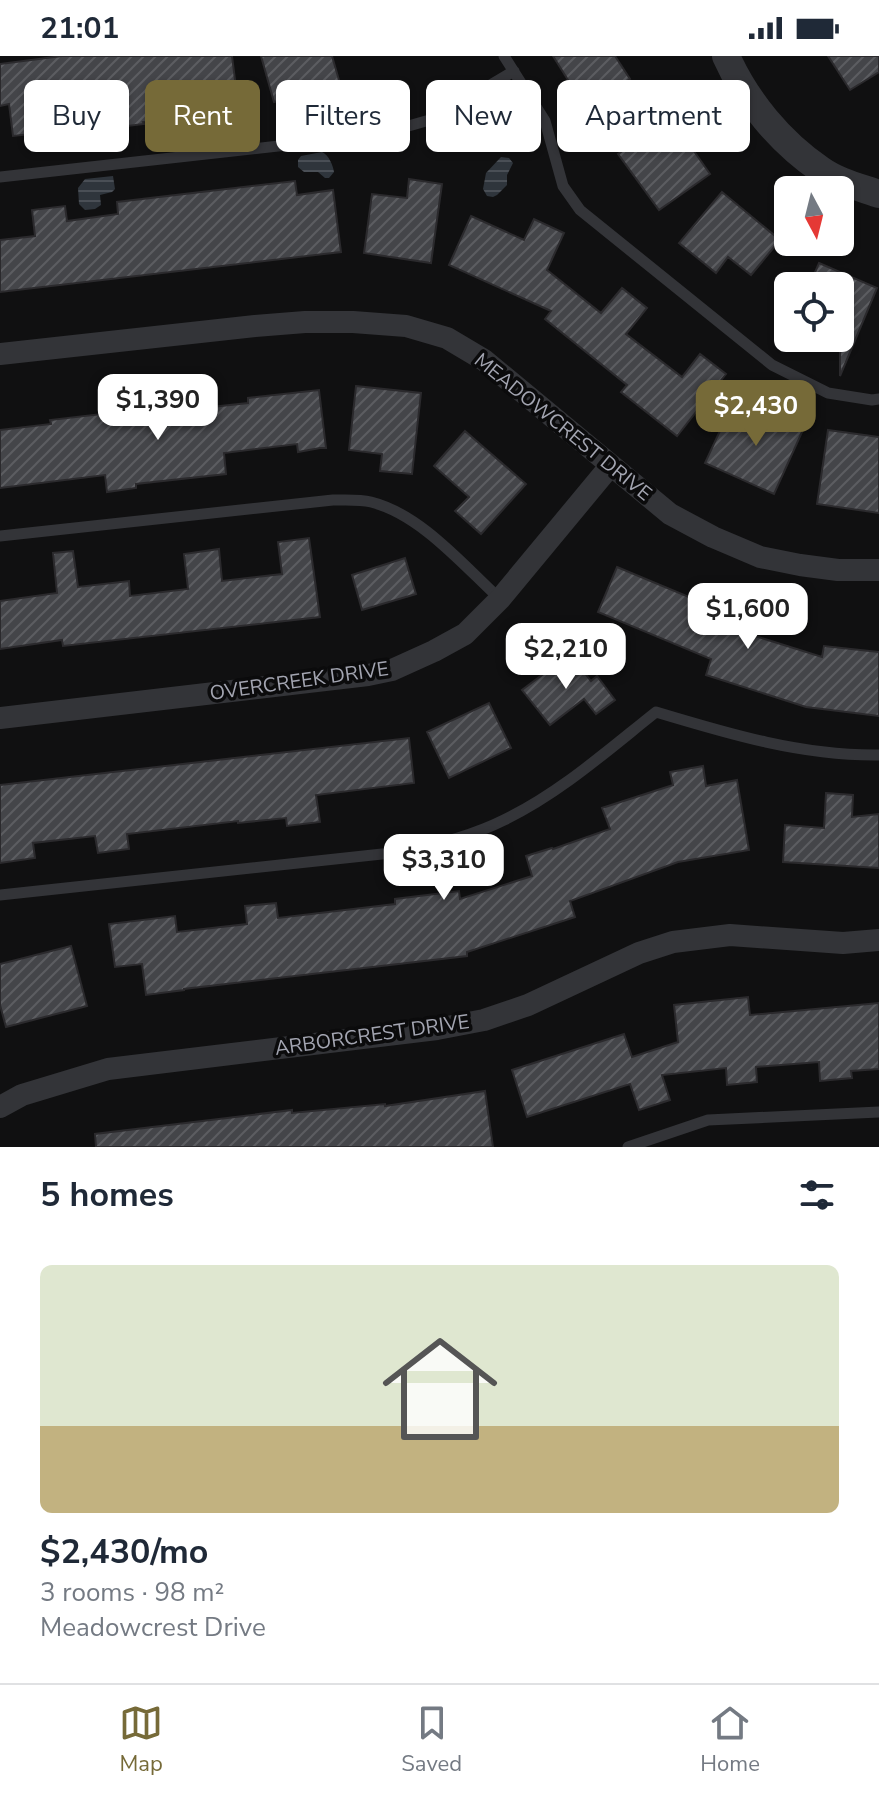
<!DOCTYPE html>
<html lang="en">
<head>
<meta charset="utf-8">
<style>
  :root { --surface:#fff; --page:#f6f6f7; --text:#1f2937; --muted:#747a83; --line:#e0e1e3; --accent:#766a38 }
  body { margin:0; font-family:"Nunito Sans",sans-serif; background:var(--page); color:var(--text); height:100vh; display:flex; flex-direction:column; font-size:30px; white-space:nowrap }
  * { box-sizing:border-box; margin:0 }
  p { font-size:26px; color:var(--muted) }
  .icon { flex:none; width:44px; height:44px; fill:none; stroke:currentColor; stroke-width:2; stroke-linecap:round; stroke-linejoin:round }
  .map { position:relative; height:1091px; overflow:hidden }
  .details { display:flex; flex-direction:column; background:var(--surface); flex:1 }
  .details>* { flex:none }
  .banner { position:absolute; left:24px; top:24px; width:832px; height:72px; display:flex; gap:16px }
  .needle { width:52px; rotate:173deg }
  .controls { position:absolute; left:774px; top:120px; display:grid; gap:16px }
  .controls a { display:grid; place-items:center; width:80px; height:80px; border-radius:12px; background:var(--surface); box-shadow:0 2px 6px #0004; font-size:40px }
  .price { position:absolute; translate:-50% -68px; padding:0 18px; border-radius:16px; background:#fff; color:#222; font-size:26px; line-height:52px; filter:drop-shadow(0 2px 4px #0008) }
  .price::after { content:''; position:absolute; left:50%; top:48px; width:24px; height:18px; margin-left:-12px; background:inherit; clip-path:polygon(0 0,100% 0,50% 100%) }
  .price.selected { background:var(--accent); color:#fff }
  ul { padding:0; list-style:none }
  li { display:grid; align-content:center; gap:16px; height:424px; padding:0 40px }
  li+li { border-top:2px solid var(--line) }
  li span { display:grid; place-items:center; height:248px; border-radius:12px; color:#555 }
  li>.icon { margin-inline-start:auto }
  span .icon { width:144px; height:144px; fill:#fffc; stroke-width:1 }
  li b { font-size:34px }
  h2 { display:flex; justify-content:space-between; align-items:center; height:96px; padding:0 40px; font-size:34px }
  .tag { padding:0 28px; border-radius:12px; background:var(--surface); box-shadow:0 2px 6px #0004; font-size:28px; line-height:72px }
  .tag.selected { background:var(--accent); color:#fff }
  .status { display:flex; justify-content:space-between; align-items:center; height:56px; padding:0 40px; background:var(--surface); direction:ltr }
  .status svg { height:22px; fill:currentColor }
  .menu { display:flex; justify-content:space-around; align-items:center; height:112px; border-top:2px solid var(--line); background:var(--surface); font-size:22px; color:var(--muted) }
  .menu a { display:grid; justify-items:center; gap:4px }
  .menu .selected { color:var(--accent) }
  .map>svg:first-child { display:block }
  .water { fill:url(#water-rules) }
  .building { fill:url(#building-hatch); stroke:#2b2a2d; stroke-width:2 }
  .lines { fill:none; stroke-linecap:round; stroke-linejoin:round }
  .service { stroke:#333438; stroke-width:11 }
  .minor { stroke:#333438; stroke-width:22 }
  .tertiary { stroke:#333438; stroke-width:28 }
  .labels { text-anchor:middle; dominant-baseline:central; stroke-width:7; stroke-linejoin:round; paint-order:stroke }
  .street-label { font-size:20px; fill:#a3a5b1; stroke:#0b0b0c }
</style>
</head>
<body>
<div class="status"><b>21:01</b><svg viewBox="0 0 49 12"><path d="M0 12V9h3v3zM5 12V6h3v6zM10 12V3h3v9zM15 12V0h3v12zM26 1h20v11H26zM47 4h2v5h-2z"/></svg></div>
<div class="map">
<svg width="879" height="1091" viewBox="0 0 879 1091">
  <defs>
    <pattern id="water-rules" width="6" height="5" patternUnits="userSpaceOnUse" patternTransform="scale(2)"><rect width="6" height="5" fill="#2f353c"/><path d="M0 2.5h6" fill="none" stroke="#4a4f56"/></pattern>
    <pattern id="building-hatch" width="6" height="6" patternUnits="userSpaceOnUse" patternTransform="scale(2)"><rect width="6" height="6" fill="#444549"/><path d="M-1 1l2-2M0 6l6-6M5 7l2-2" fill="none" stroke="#5c5d61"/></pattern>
  </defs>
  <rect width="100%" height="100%" fill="#101011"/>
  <!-- water -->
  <path class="water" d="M 322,96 C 329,99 333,110 334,116 L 329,122 L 325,122 L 318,116 L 304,116 L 298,111 L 298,104 L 301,100 Z
    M 501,101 L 509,102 L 513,107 L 507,119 L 507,129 L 497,139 L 493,141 L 487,140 L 483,133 L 486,117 Z
    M 113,120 L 115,133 L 112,136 L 100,139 L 101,149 L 95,153 L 85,154 L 79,148 L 78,132 L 85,123 Z"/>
  <!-- building -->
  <path class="building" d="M 62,0 L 232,0 L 239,55 L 143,66 L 144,68 L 111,72 L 107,36 L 45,44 L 49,76 L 13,80 L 9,48 L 0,50 L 0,8 Z
    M 261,0 L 332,0 L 343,38 L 311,47 L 309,37 L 274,46 Z
    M 553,0 L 615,0 L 630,23 L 594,45 L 583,26 L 573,32 Z
    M 828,0 L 879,0 L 879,16 L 850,34 Z
    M 670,61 L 710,118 L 659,154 L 618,98 Z
    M 409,123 L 442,128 L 431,207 L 364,197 L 372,138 L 407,142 Z
    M 295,125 L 297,139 L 333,134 L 341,196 L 0,236 L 0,184 L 35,180 L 32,154 L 65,150 L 67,165 L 118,158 L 117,146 Z
    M 722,136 L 780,184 L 751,219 L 728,201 L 716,217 L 679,187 Z
    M 471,160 L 524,184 L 534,163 L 564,177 L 547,214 L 601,257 L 622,232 L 647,252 L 626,278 L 682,321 L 700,298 L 726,318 L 677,380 L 621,336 L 627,329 L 545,263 L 551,255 L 449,209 Z
    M 819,207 L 877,232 L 840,320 L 840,230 L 809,230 Z
    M 356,330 L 421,337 L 412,418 L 380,415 L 382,398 L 349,394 Z
    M 319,334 L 326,392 L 320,392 L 298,396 L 297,388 L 224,397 L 226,418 L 136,428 L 136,432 L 107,436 L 105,419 L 0,432 L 0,374 L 51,368 L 50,364 L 127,355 L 128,360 L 248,347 L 248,342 Z
    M 731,351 L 773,370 L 781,353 L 807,365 L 774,438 L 705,407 Z
    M 828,374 L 879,381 L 879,457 L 817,448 Z
    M 465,375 L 526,428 L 481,478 L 455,455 L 469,441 L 434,410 Z
    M 309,482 L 320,561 L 63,590 L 62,584 L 0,593 L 0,545 L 57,537 L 53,497 L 73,495 L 78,531 L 129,525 L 130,540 L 188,533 L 184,498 L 219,493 L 222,525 L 282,518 L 278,486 Z
    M 405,502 L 416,538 L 362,554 L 352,519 Z
    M 617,511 L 701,546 L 695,561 L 822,601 L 824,590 L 879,596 L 879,660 L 806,651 L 706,619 L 711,603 L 598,556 Z
    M 570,598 L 591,625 L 597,620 L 615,644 L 596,658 L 584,643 L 550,669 L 522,634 Z
    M 489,647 L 511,692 L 449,722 L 427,676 Z
    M 409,682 L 414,727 L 316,739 L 320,766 L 287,770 L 286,762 L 238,767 L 238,765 L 127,778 L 129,793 L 98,797 L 95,780 L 33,787 L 35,802 L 0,807 L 0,729 Z
    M 703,710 L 706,730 L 737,724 L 749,794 L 678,806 L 570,845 L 575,861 L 467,896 L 467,900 L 184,933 L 184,934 L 146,939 L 142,908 L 115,911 L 109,868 L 175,860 L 177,876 L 247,868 L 245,850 L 276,847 L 278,862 L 395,848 L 395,843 L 459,835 L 460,843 L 532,820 L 526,800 L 552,792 L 553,793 L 610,773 L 602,752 L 673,729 L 670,716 Z
    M 826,737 L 853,739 L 852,761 L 879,758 L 879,812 L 783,806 L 785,769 L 824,772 Z
    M 71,890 L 87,950 L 6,971 L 0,949 L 0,908 Z
    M 748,941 L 750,959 L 879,947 L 879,1013 L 851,1015 L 852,1022 L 820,1025 L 819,1006 L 756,1011 L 757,1026 L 727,1029 L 726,1012 L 662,1019 L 670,1044 L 639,1054 L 630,1028 L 527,1061 L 512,1014 L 624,978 L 632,1001 L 678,986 L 674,949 Z
    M 485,1035 L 493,1091 L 96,1091 L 95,1078 L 292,1054 L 292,1057 L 385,1048 L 385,1050 Z"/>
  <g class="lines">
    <!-- service -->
    <path class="service" d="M 504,0 L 545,65 L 563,130 L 580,154 L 772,309 L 828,337 L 872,344 L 879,343
      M 0,121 L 377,79 L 433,63 L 514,15
      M 0,480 L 333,444 C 345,444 359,443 371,446 C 420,458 463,509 500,543
      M 0,839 L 410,795 C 442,787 474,779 504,764 C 560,737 608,694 656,656 C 729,678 802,700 879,699
      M 628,1091 L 708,1064 L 879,1056"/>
    <!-- minor -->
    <path class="minor" d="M 0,298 L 255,270 L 305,266 L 353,266 L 406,270 L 447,282 L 484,304 L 670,458 L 713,481 L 760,501 L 800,509 L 838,514 L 879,514
      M 0,662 L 368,619 L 392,614 L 434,595 L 465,578 L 500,543 L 611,409
      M 0,1051 L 22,1039 L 108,1013 L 437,973 L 484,964 L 528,949 L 639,897 L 673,886 L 730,879 L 843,887 L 879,884"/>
    <!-- tertiary -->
    <path class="tertiary" d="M 726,0 C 746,45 780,86 821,114 C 838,126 859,131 879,138"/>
  </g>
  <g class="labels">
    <!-- street labels -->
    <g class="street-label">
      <text transform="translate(563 371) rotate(39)">MEADOWCREST DRIVE</text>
      <text transform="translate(299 625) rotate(-8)">OVERCREEK DRIVE</text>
      <text transform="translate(372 979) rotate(-8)">ARBORCREST DRIVE</text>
    </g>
  </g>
</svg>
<div class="controls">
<a><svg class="needle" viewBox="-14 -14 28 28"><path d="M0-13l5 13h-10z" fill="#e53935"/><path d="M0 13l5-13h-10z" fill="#747a83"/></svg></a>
<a><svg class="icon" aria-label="locate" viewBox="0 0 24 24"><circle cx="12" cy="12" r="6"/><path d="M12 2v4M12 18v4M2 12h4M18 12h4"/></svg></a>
</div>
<b class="price" style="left:158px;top:386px">$1,390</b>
<b class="price selected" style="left:756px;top:392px">$2,430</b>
<b class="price" style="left:748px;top:595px">$1,600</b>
<b class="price" style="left:566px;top:635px">$2,210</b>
<b class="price" style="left:444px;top:846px">$3,310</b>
<div class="banner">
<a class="tag">Buy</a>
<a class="tag selected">Rent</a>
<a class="tag">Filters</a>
<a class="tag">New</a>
<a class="tag">Apartment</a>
</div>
</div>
<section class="details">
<h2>5 homes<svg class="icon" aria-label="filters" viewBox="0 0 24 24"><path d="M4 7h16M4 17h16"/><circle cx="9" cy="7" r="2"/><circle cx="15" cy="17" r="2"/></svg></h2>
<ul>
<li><span style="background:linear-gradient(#dfe7d0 65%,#c2b280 0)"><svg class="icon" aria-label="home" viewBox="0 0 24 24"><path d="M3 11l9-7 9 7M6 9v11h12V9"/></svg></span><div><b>$2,430/mo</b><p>3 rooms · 98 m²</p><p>Meadowcrest Drive</p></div></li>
</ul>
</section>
<nav class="menu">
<a class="selected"><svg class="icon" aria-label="map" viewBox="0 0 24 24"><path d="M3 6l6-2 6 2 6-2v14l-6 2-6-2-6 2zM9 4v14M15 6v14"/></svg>Map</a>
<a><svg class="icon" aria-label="saved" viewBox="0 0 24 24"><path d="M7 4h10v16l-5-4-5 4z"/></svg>Saved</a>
<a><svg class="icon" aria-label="home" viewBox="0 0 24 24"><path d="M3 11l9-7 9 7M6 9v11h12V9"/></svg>Home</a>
</nav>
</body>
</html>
